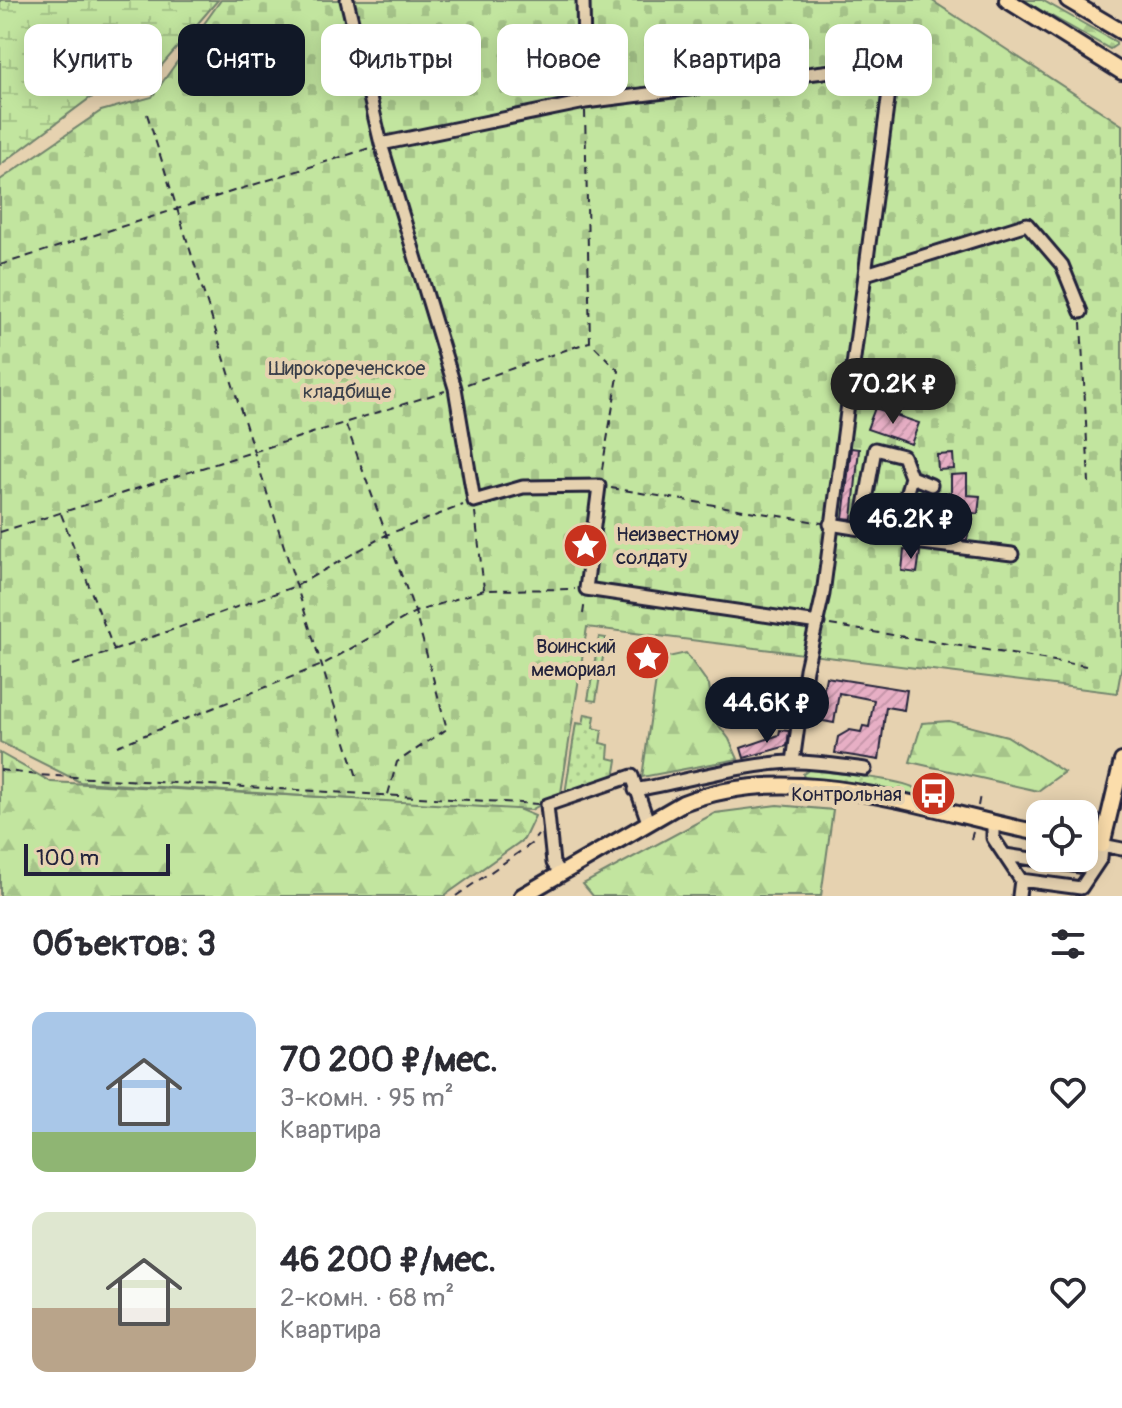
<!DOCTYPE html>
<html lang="ru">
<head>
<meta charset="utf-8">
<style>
  :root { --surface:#fff; --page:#f2f2f3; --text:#2b2b33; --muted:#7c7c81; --accent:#111827 }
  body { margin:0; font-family:Pangolin,sans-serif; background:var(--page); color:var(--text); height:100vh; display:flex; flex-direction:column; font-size:30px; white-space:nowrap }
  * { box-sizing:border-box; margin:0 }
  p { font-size:26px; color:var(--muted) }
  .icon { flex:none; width:44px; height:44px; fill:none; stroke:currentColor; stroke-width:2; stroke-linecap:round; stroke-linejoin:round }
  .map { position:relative; height:896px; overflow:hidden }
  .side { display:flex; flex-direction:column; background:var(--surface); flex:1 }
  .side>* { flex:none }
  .top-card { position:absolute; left:24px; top:24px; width:1074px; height:72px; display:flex; gap:16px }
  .buttons { position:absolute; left:1026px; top:800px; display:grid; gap:16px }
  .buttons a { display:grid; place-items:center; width:72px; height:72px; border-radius:16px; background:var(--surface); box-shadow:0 4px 20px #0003; font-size:40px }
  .scale { position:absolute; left:24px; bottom:20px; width:146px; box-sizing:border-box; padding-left:8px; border:4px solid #22223b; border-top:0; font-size:22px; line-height:28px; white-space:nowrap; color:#22223b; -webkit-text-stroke:6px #e6d2b0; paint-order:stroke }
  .price { position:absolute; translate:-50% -68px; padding:0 18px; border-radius:28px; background:var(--accent); color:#fff; font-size:26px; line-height:52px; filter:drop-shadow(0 2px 4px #0008) }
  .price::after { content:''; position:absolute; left:50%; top:48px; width:24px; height:18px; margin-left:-12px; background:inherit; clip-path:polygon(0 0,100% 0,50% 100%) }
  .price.current { background:#222; color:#fff }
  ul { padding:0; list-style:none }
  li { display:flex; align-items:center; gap:24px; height:200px; padding:0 32px }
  li span { display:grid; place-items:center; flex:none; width:224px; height:160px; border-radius:16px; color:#555 }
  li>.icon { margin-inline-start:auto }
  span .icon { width:96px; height:96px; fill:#fffc; stroke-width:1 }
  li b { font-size:34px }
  h2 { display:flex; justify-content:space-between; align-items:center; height:96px; padding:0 32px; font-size:34px }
  .pill { padding:0 28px; border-radius:16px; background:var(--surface); box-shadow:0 4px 20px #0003; font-size:28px; line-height:72px }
  .pill.current { background:var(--accent); color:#fff }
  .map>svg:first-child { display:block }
  .grass { fill:url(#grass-dots); stroke:#72846d; stroke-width:2 }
  .forest { fill:url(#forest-firs); stroke:#72846d; stroke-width:2 }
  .wetland { fill:url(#wetland-marsh); stroke:#72846d; stroke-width:2 }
  .cemetery { fill:url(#cemetery-stones); stroke:#72846d; stroke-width:2 }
  .building { fill:url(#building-hatch); stroke:#22223b; stroke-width:2 }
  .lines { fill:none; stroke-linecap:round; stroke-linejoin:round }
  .minor-casing { stroke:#22223b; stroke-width:17 }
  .major-casing { stroke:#22223b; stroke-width:20 }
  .path { stroke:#22223b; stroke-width:2; stroke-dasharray:8 6; stroke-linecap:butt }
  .minor { stroke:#e6d2b0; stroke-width:11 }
  .major { stroke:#fbddab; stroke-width:14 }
  .labels { text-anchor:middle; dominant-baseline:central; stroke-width:8; stroke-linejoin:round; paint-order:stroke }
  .park-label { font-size:20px; fill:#3a3f4a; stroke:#e6d2b0 }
  .poi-label { font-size:20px; fill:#22223b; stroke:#e6d2b0; text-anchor:end }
</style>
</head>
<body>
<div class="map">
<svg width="1122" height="896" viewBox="0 0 1122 896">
  <defs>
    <pattern id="grass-dots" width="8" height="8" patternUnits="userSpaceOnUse" patternTransform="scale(2)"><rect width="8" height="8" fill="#c2e59f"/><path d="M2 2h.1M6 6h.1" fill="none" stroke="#a6c48a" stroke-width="1.8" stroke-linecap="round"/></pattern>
    <pattern id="forest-firs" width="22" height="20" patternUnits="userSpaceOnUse" patternTransform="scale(2)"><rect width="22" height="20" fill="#c2e59f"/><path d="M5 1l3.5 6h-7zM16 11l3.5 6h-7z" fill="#a6c48a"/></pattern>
    <pattern id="wetland-marsh" width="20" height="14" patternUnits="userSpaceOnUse" patternTransform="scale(2)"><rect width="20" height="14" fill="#c2e59f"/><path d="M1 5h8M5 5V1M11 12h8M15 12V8" fill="none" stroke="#a6c48a"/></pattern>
    <pattern id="cemetery-stones" width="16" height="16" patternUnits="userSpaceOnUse" patternTransform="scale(2)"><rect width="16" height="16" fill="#c2e59f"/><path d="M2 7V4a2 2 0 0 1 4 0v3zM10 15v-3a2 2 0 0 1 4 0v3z" fill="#a6c48a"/></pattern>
    <pattern id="building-hatch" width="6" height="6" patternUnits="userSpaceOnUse" patternTransform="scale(2)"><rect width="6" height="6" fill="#e7afc5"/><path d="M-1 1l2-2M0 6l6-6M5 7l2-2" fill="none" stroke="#c696aa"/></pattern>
  </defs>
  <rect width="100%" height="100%" fill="#e6d2b0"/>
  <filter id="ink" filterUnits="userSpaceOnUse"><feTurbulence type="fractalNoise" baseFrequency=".0125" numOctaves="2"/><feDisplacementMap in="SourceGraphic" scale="16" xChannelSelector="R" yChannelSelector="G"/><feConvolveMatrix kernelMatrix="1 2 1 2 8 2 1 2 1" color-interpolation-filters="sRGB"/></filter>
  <g filter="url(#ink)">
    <!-- grass -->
    <path class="grass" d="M 599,637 L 606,638 L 596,701 L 588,700 Z
      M 585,714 L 595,716 L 593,728 L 602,730 L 600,743 L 609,745 L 608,758 L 617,760 L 614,778 L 565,794 L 576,723 L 583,724 Z
      M 809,770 C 830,773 911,779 921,792 L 919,796 L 905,795 L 804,778 L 803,774 Z"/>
    <!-- forest -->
    <path class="forest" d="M 1023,0 L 1042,0 L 1116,42 L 1116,45 L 1110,49 Z
      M 686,653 L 709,685 L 714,719 L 729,739 L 738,759 L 642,777 L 659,659 Z
      M 949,721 L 1007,736 L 1064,772 L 1038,791 L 910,762 L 922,723 Z
      M 0,753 L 51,782 L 516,808 L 535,816 L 524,839 L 444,896 L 0,896 Z
      M 777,805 L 833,810 L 821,896 L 593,896 L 583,884 L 715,813 Z"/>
    <!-- wetland -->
    <path class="wetland" d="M 0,0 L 218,0 L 150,79 L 90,98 L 0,165 Z"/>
    <!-- cemetery -->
    <path class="cemetery" d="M 221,0 L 931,0 L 1122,125 L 1122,665 L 1117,693 L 587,627 L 561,793 L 531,810 L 80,782 L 0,742 L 0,180 L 101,111 L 152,97 Z"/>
    <!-- building -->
    <path class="building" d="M 875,408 L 919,423 L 911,444 L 867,429 Z
      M 851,448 L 859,449 L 852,519 L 843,518 Z
      M 953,454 L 954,469 L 938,470 L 937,455 Z
      M 967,474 L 967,495 L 980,496 L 978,514 L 972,513 L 967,540 L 923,534 L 928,493 L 951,493 L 951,475 Z
      M 877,522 L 898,523 L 901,540 L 876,538 Z
      M 904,550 L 920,552 L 917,573 L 902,571 Z
      M 826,677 L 907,690 L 904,710 L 886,707 L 879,760 L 835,753 L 838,737 L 850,730 L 861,732 L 863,726 L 869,727 L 874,700 L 839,693 L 834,723 L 818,720 Z
      M 731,704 L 743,705 L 745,715 L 732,718 L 726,712 Z
      M 769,705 L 787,707 L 786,720 L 767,718 Z
      M 780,730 L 789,731 L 787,746 L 744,758 L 741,748 L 779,735 Z"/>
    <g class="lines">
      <defs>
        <path id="minor" d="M 347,0 L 381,144 L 455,388 L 474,501 L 523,487 L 599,486 L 586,589 L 818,623
          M 583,0 L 585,102
          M 381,144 L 585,102 L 871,66 L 885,73 L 890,84 L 823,594 L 806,669 L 793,762
          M 866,274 L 1027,224 L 1062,265 L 1081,312
          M 911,477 L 931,485
          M 867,504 L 902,510 L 914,542 L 1012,554
          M 830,524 L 861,529 L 875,449 L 903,456 L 911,477 L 902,510
          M 635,790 C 687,781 738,765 790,762 C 815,761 841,766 865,769
          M 993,824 L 993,838 L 1021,880 L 1081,888 L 1101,858 L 1102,845 L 1122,849
          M 1005,855 L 1093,868
          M 559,872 L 553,863 L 547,805 L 632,776 L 648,822
          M 1019,896 L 1021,880"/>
        <path id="major" d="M 1007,0 L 1122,72
          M 1068,0 L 1122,32
          M 1084,842 L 1102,845 L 1122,761
          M 522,896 L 683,803 C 797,758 926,811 1040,833"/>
      </defs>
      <!-- minor casing -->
      <use href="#minor" class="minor-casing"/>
      <!-- major casing -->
      <use href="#major" class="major-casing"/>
      <!-- path -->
      <path class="path" d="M 585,111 L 590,342 L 619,371 L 601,475
        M 147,114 L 357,777
        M 0,265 L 373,147
        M 1081,322 L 1089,483
        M 467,384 L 589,342
        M 346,425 L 415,612 L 447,729 L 397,762 L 387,798
        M 611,488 L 822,523
        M 475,512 L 484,589
        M 61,514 L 114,650
        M 0,532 L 445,391
        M 583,614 L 585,600
        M 830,625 L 1086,666
        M 73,665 L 296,586 L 386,535 L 463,505
        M 117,746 L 322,665 L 415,612 L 484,590 L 575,589
        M 0,770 L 38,775 L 538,804
        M 933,794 L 935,785
        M 978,806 L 980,795
        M 971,839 L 973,832
        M 456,896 L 531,844 L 538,835"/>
      <!-- minor -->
      <use href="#minor" class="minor"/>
      <!-- major -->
      <use href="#major" class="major"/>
    </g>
  </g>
  <!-- icons -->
  <defs>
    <symbol id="sight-disc" viewBox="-11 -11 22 22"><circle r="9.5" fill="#c8321e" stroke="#e6d2b0"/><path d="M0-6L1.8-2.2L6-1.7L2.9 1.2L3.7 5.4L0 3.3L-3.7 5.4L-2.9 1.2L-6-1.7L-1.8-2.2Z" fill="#fff"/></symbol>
    <symbol id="bus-disc" viewBox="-11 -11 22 22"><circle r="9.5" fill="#c8321e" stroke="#e6d2b0"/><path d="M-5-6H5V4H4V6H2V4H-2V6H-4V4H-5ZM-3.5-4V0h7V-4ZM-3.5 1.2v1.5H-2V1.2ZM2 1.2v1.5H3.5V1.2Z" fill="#fff"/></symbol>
  </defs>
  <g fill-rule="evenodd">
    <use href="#sight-disc" x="560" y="520" width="51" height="51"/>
    <use href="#sight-disc" x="622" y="632" width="51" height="51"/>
    <use href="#bus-disc" x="908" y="768" width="51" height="51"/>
  </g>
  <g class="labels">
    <!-- park labels -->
    <g class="park-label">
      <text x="347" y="368">Широкореченское<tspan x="347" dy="23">кладбище</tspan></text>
    </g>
    <!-- poi labels -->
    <g class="poi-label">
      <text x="616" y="534" text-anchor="start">Неизвестному<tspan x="616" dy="23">солдату</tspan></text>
      <text x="616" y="646">Воинский<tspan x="616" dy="23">мемориал</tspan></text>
      <text x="902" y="794">Контрольная</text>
    </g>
  </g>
</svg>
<div class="buttons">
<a><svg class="icon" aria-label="locate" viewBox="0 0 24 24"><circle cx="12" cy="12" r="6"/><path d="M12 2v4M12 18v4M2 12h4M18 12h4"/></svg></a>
</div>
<div class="scale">100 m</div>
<b class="price current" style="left:893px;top:426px">70.2K ₽</b>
<b class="price" style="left:911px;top:561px">46.2K ₽</b>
<b class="price" style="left:767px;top:745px">44.6K ₽</b>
<div class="top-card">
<a class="pill">Купить</a>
<a class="pill current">Снять</a>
<a class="pill">Фильтры</a>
<a class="pill">Новое</a>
<a class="pill">Квартира</a>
<a class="pill">Дом</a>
</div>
</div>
<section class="side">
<h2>Объектов: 3<svg class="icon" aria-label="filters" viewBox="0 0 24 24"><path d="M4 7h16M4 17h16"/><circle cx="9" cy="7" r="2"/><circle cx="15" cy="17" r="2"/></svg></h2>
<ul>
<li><span style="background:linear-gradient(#a9c7e8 75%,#8fb573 0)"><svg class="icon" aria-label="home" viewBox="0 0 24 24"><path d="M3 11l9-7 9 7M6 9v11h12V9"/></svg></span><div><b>70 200 ₽/мес.</b><p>3-комн. · 95 m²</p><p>Квартира</p></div><svg class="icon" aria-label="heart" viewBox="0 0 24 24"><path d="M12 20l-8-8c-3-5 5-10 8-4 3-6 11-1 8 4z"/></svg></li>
<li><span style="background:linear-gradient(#dfe7d0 60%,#b9a48a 0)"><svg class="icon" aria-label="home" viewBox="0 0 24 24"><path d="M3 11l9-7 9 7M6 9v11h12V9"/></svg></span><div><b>46 200 ₽/мес.</b><p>2-комн. · 68 m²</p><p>Квартира</p></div><svg class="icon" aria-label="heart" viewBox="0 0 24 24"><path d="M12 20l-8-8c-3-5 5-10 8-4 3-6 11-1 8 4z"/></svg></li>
</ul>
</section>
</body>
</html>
